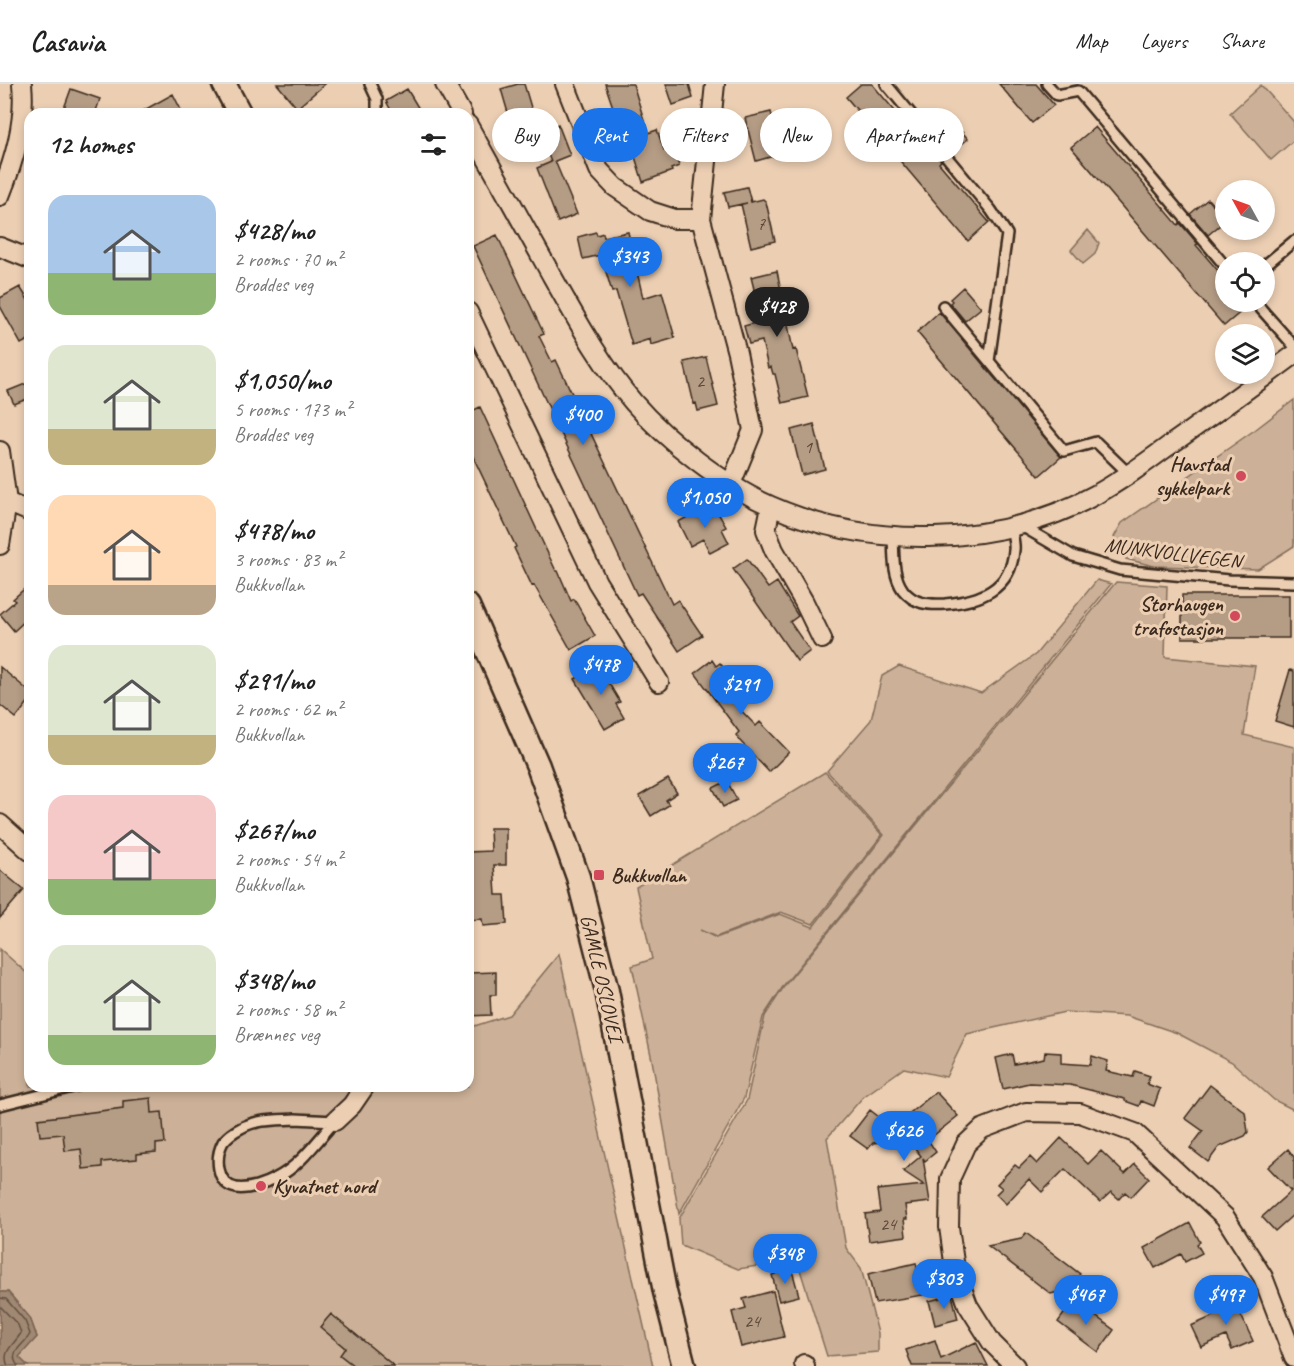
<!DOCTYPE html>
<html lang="en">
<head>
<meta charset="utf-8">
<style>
  :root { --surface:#fff; --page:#f2f2f2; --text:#222; --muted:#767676; --line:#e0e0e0; --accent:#1a73e8 }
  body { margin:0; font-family:Caveat,sans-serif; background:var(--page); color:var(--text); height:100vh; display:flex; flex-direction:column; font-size:22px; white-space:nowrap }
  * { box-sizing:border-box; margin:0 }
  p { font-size:20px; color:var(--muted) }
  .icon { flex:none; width:33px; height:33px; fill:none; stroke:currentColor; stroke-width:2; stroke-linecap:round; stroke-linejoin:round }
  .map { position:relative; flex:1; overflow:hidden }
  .details { position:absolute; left:24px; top:24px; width:450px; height:984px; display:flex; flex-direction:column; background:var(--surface); border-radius:18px; box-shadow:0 3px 9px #0003 }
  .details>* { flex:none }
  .hud { position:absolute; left:492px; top:24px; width:570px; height:54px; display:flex; gap:12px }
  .needle { width:39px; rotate:310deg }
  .tools { position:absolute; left:1215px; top:96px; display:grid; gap:12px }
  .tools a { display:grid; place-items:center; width:60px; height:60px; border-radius:50%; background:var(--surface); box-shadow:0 3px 9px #0003; font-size:30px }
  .price { position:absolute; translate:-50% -51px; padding:0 14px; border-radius:21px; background:var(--accent); color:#fff; font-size:20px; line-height:39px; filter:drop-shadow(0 2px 3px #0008) }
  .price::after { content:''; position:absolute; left:50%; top:36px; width:18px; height:14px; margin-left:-9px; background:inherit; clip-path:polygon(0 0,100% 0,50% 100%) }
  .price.active { background:#222; color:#fff }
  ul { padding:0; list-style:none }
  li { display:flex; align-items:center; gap:18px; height:150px; padding:0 24px }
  li span { display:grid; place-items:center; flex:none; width:168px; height:120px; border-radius:18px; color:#555 }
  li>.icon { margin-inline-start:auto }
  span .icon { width:72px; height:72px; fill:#fffc; stroke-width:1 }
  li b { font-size:26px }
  h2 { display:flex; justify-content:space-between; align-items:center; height:72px; padding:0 24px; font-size:26px }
  .chip { padding:0 21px; border-radius:27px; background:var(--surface); box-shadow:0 3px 9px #0003; font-size:21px; line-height:54px }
  .chip.active { background:var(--accent); color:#fff }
  header { display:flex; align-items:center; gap:36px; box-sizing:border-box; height:84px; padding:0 30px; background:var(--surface); border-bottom:2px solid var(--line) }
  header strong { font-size:28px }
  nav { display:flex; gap:33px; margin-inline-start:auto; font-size:21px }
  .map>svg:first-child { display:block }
  .green { fill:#ccb198; stroke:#846e5b; stroke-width:1.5 }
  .water { fill:#a08873; stroke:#786251; stroke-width:1.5 }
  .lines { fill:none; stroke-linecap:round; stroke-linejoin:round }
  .shore { stroke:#635040; stroke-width:1.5 }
  .building { fill:#b59c85; stroke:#3b2a1e; stroke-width:1.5 }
  .service-casing { stroke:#3b2a1e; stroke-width:14 }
  .minor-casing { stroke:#3b2a1e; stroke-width:22 }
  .tertiary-casing { stroke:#3b2a1e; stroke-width:27 }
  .service { stroke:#eccfb3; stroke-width:9 }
  .minor { stroke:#eccfb3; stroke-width:18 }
  .tertiary { stroke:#eccfb3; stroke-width:22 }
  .poi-dot { fill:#d1495b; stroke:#eccfb3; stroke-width:2 }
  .labels { text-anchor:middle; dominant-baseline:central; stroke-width:6; stroke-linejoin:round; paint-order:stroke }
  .number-label { font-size:18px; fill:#5a4638 }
  .poi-label { font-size:21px; font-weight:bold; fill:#3b2a1e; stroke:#eccfb3; text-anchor:end }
  .street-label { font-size:21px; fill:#3b2a1e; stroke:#eccfb3 }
</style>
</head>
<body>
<header>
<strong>Casavia</strong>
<nav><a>Map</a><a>Layers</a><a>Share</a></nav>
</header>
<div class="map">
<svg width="1294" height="1282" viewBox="0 0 1294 1282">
  <rect width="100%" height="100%" fill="#eccfb3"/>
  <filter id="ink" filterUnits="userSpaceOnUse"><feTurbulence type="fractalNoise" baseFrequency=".0167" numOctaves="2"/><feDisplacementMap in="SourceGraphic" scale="12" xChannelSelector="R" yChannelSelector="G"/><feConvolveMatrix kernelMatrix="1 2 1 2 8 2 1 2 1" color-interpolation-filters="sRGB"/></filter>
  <g filter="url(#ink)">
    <!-- green -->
    <path class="green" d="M 1261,1 L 1294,38 L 1294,56 L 1271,76 L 1230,29 Z
      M 1088,146 L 1099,159 L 1095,170 L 1083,180 L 1071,166 Z
      M 1294,316 L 1294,462 L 1258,485 L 1154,482 L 1126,475 L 1114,453 L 1122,439 L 1256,345 Z
      M 1097,496 L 1111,500 L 784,901 L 763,933 L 744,1014 L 679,1130 L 652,976 L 632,882 L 652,875 L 636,803 L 825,688 L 882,751 L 813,840 L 781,828 L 716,853 L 700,846 L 716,854 L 780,830 L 813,843 L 884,751 L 827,687 L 871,636 L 882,592 L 899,582 L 981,609 L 1036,570 Z
      M 1116,498 L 1167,502 L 1165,573 L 1255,582 L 1244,651 L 1294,663 L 1294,1026 L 1274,1016 L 1232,978 L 1177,949 L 1127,932 L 1065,928 L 967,950 L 946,993 L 904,984 L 863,1013 L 827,1054 L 846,1164 L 861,1184 L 878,1249 L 878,1268 L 827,1272 L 797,1176 L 738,1185 L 681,1161 L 679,1135 L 747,1016 L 765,932 L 785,901 Z
      M 0,865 L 30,892 L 30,1002 L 468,1002 L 468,944 L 509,931 L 559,870 L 653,1282 L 28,1282 L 18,1273 L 37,1253 L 30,1234 L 8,1208 L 0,1208 Z"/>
    <!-- water -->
    <path class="water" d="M 0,1208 L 8,1208 L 30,1234 L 37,1253 L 19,1273 L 28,1282 L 0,1282 Z"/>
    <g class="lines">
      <!-- shore -->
      <path class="shore" d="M 0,1214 L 6,1215 L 25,1237 L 30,1250 C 24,1262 7,1268 18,1282
        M 0,1222 L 18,1241 L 21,1249 C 14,1261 1,1267 8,1282"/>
    </g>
    <!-- building -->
    <path class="building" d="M 277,0 L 325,0 L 297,24 Z
      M 518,0 L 524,0 L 538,47 L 515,53 L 501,5 Z
      M 605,0 L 633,0 L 648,49 L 657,46 L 664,66 L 672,63 L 679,82 L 671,85 L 672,87 L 643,98 L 622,32 L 620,33 L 618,28 L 615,29 Z
      M 666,0 L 689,0 L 693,14 L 673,21 Z
      M 861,0 L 872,0 L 923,60 L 925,58 L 941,77 L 939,79 L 989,138 L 968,157 L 846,13 Z
      M 999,0 L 1036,0 L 1054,21 L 1032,39 Z
      M 71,5 L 100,15 L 95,30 L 73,30 L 63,27 Z
      M 407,5 L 422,30 L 393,30 L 386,17 Z
      M 173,10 L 181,26 L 173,30 L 137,30 Z
      M 771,28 L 781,70 L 756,77 L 745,34 Z
      M 952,36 L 968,55 L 952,68 L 936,49 Z
      M 558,40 L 570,71 L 555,77 L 577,130 L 558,138 L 537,84 L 551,78 L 539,48 Z
      M 1095,43 L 1178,141 L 1180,139 L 1198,160 L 1196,161 L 1226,196 L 1226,218 L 1248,218 L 1249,221 L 1224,242 L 1071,63 Z
      M 747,103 L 751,118 L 763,115 L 766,118 L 775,157 L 751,163 L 741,120 L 747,119 L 728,123 L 724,108 Z
      M 1208,115 L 1226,136 L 1208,151 L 1190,130 Z
      M 596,148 L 597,151 L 603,149 L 604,153 L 628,148 L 643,214 L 662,208 L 675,254 L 651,261 L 650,255 L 632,261 L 616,207 L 612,208 L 601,171 L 583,175 L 578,153 Z
      M 497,151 L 544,250 L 539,252 L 552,278 L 556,276 L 672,520 L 678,516 L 702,551 L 679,567 L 641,509 L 637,511 L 473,162 Z
      M 777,187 L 793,266 L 796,265 L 808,313 L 782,319 L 775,290 L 773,290 L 771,283 L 768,284 L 762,257 L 749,260 L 744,242 L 762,237 L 751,193 Z
      M 20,203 L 30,219 L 30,255 L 21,260 L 0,222 L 0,214 Z
      M 963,203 L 981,224 L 965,237 L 950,219 L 952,217 L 950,215 Z
      M 939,228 L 1061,373 L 1039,392 L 917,248 Z
      M 706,273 L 718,322 L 698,327 L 696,319 L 694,320 L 684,278 Z
      M 30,298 L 30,314 L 14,320 L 8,307 Z
      M 480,323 L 556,487 L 558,487 L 571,517 L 574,515 L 595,552 L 571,566 L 534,501 L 532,502 L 514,464 L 516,463 L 468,362 L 468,329 Z
      M 814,340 L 825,385 L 802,391 L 791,346 Z
      M 708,422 L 712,429 L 717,427 L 726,443 L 722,445 L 729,459 L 710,469 L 703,455 L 690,462 L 678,438 Z
      M 747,475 L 768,504 L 777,498 L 798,532 L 790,538 L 810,567 L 797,577 L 733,485 Z
      M 30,500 L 30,535 L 29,533 L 14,547 L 0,530 L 15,517 L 13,515 Z
      M 1182,511 L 1289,511 L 1289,554 L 1182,554 Z
      M 712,576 L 716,582 L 720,579 L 746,612 L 735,620 L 756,642 L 760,638 L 789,668 L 769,688 L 740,657 L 736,651 L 739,648 L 695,589 Z
      M 598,581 L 620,618 L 616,620 L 624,634 L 605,645 L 575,595 Z
      M 0,583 L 30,608 L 30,616 L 16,634 L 0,621 Z
      M 1290,586 L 1294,587 L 1294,643 L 1275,637 Z
      M 668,695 L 677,709 L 666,716 L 669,721 L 651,732 L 639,712 Z
      M 727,697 L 737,716 L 723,723 L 713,704 Z
      M 490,744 L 506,744 L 506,781 L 494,781 L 496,811 L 505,811 L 507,840 L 483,842 L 482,835 L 468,836 L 468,768 L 491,767 Z
      M 0,786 L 24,806 L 0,834 Z
      M 496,888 L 496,911 L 490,911 L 491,931 L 468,932 L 468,889 Z
      M 1045,968 L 1061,969 L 1061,979 L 1090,981 L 1092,972 L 1108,977 L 1106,987 L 1133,993 L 1135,987 L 1150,992 L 1147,1000 L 1160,1005 L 1154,1022 L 1141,1017 L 1139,1022 L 1125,1017 L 1125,1015 L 1070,1001 L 1029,999 L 1003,1005 L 996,974 L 1012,970 L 1014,980 L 1044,974 Z
      M 1210,1001 L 1245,1028 L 1248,1048 L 1245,1052 L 1219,1063 L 1208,1078 L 1190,1064 L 1203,1047 L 1185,1034 Z
      M 936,1008 L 958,1032 L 928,1056 L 936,1068 L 925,1077 L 923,1074 L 930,1118 L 905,1121 L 907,1135 L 904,1135 L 906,1152 L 869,1157 L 865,1130 L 880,1128 L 877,1106 L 924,1101 L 903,1087 L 921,1072 L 907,1054 L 873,1059 L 868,1065 L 850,1052 L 870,1026 L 892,1043 Z
      M 151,1014 L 152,1029 L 162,1028 L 165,1059 L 156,1060 L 156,1068 L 137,1070 L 137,1075 L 102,1078 L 102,1083 L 83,1085 L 81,1065 L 65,1067 L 63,1050 L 40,1052 L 38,1035 L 123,1024 L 123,1017 Z
      M 1061,1054 L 1088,1080 L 1101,1067 L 1125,1090 L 1135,1080 L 1149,1094 L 1131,1113 L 1125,1108 L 1119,1115 L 1111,1108 L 1100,1118 L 1065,1085 L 1042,1108 L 1029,1095 L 1006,1120 L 996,1110 L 1002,1104 L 997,1100 L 1015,1081 L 1019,1084 L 1030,1073 L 1037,1080 Z
      M 1288,1065 L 1294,1073 L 1294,1130 L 1275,1147 L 1262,1133 L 1291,1107 L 1268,1083 Z
      M 1190,1139 L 1200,1158 L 1197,1160 L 1202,1169 L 1185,1178 L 1181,1170 L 1155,1184 L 1144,1164 Z
      M 1026,1149 L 1080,1190 L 1061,1215 L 1058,1208 L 1051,1210 L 988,1162 L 1021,1155 Z
      M 916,1179 L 923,1211 L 875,1219 L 868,1190 Z
      M 789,1184 L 790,1187 L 792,1186 L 799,1212 L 779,1217 L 772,1191 L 775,1190 L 774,1188 Z
      M 773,1207 L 784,1253 L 741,1263 L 732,1228 L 746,1224 L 743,1215 Z
      M 952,1211 L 958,1235 L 935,1241 L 929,1217 Z
      M 1245,1212 L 1250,1225 L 1240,1229 L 1253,1257 L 1232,1266 L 1226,1252 L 1201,1263 L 1191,1242 L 1230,1225 L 1227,1219 Z
      M 1074,1216 L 1114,1246 L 1098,1268 L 1058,1238 Z
      M 331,1230 L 394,1282 L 354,1282 L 340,1271 L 345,1264 L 320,1243 Z
      M 935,1256 L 941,1275 L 976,1258 L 988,1282 L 912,1282 L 906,1266 Z"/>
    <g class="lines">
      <defs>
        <path id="service" d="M 370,0 L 377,15 L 377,30
          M 886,0 L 991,126 L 1007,150 L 989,277
          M 1047,0 L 1057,11 L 1078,7 L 1226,183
          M 1264,182 L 1294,157
          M 1255,218 L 1294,262
          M 943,222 L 1064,367 L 1096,358 L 1129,390
          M 1020,441 L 1073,472 L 1120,486 L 1229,496 L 1294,498
          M 893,451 C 894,469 892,491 903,506 C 914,520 928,521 945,520 C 979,517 1011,506 1014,466 C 1015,459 1012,450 1011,443
          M 0,1021 L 77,1002
          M 295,1035 L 335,1037 C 317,1057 300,1082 276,1094 C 265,1100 248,1106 236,1104 C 216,1100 215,1073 223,1058 C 227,1053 235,1047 241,1044 C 257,1035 277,1036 295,1035 Z"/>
        <path id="minor" d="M 445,0 L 462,30
          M 565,0 L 599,86 L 615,103 L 650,127 L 675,135 L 701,135
          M 715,0 L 701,135 L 737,269 L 753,346 L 731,400
          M 468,41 C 496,92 524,142 552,192 C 577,236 601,281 634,319 C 667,357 725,402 771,422 C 871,466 999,464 1095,411 C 1121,397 1144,380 1167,363 C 1210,333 1252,302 1294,271
          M 0,112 C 14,77 26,38 22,0
          M 0,163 L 30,175
          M 468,228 L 597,498 L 659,598
          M 0,367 L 7,418 L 0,461
          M 7,418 L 30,428
          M 771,422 L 766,446 L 774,466 L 804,518 L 822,555
          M 0,740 L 30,767
          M 335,1037 L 352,1021 L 365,1002
          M 804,1280 L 805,1282
          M 1015,1282 L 992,1259 L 968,1221 L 955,1185 L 949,1143 L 950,1095 L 966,1060 L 982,1045 L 1026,1028 L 1080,1029 L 1135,1049 L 1225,1133 L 1263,1193 L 1294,1274"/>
        <path id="tertiary" d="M 224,0 L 240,30
          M 468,522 L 538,682 L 578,793 L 607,907 L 665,1208 L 684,1282"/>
      </defs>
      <!-- service casing -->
      <use href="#service" class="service-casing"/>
      <!-- minor casing -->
      <use href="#minor" class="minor-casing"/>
      <!-- tertiary casing -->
      <use href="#tertiary" class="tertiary-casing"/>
      <!-- service -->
      <use href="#service" class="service"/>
      <!-- minor -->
      <use href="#minor" class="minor"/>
      <!-- tertiary -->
      <use href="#tertiary" class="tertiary"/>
    </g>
  </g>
  <!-- markers -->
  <g class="poi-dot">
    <circle cx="1241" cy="392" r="6"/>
    <circle cx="1235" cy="532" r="6"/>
    <rect x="593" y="785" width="12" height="12" rx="3"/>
    <circle cx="261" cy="1102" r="6"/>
  </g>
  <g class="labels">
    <!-- number labels -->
    <g class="number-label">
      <text x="761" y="140">7</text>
      <text x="700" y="297">2</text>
      <text x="808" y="363">1</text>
      <text x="888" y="1140">24</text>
      <text x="752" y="1237">24</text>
    </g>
    <!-- poi labels -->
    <g class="poi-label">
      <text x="1229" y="380">Havstad<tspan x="1229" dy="24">sykkelpark</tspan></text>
      <text x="1223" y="520">Storhaugen<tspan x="1223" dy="24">trafostasjon</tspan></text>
      <text x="611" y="791" text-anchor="start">Bukkvollan</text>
      <text x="273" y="1102" text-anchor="start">Kyvatnet nord</text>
    </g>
    <!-- street labels -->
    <g class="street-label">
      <text transform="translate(1173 469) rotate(7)">MUNKVOLLVEGEN</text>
      <text transform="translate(602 894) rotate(77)">GAMLE OSLOVEI</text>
    </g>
  </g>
</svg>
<div class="tools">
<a><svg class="needle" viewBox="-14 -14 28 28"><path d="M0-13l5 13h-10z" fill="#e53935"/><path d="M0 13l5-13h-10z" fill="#767676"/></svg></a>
<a><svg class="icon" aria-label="locate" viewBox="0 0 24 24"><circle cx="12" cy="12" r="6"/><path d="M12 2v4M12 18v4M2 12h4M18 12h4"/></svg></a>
<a><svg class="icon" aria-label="layers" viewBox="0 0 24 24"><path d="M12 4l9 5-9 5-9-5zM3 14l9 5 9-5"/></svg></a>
</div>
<b class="price" style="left:630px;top:204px">$343</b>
<b class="price active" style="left:777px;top:254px">$428</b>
<b class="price" style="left:583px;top:362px">$400</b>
<b class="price" style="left:705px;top:445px">$1,050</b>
<b class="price" style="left:601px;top:612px">$478</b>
<b class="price" style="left:741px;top:632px">$291</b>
<b class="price" style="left:725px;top:710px">$267</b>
<b class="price" style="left:904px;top:1078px">$626</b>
<b class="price" style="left:785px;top:1201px">$348</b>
<b class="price" style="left:944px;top:1226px">$303</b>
<b class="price" style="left:1086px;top:1242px">$467</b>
<b class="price" style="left:1226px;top:1242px">$497</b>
<div class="hud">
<a class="chip">Buy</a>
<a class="chip active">Rent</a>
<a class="chip">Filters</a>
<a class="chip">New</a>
<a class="chip">Apartment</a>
</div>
<section class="details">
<h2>12 homes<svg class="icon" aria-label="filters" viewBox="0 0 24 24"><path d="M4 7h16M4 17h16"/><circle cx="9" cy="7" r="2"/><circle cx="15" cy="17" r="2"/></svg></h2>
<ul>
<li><span style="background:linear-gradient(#a9c7e8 65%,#8fb573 0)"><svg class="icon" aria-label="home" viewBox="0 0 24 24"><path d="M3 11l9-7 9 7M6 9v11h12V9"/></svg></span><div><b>$428/mo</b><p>2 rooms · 70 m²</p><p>Broddes veg</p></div></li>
<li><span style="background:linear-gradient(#dfe7d0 70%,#c2b280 0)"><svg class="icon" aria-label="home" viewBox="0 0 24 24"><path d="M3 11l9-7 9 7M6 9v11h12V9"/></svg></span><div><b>$1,050/mo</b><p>5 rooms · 173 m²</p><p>Broddes veg</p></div></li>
<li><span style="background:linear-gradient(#ffd9b3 75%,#b9a48a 0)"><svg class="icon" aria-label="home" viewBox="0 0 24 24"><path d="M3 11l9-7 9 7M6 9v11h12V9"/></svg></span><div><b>$478/mo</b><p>3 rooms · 83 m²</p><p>Bukkvollan</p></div></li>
<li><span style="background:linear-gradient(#dfe7d0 75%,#c2b280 0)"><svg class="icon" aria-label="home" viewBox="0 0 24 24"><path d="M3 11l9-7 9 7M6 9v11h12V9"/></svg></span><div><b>$291/mo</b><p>2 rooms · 62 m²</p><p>Bukkvollan</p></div></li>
<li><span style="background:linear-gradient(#f6c9c9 70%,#8fb573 0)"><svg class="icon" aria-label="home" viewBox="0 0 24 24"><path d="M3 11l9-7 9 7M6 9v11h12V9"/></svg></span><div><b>$267/mo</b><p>2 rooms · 54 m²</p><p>Bukkvollan</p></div></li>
<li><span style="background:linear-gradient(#dfe7d0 75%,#8fb573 0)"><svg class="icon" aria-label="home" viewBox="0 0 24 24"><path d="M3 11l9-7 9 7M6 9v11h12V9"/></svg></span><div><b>$348/mo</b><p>2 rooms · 58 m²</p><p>Brænnes veg</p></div></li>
</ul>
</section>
</div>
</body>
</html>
